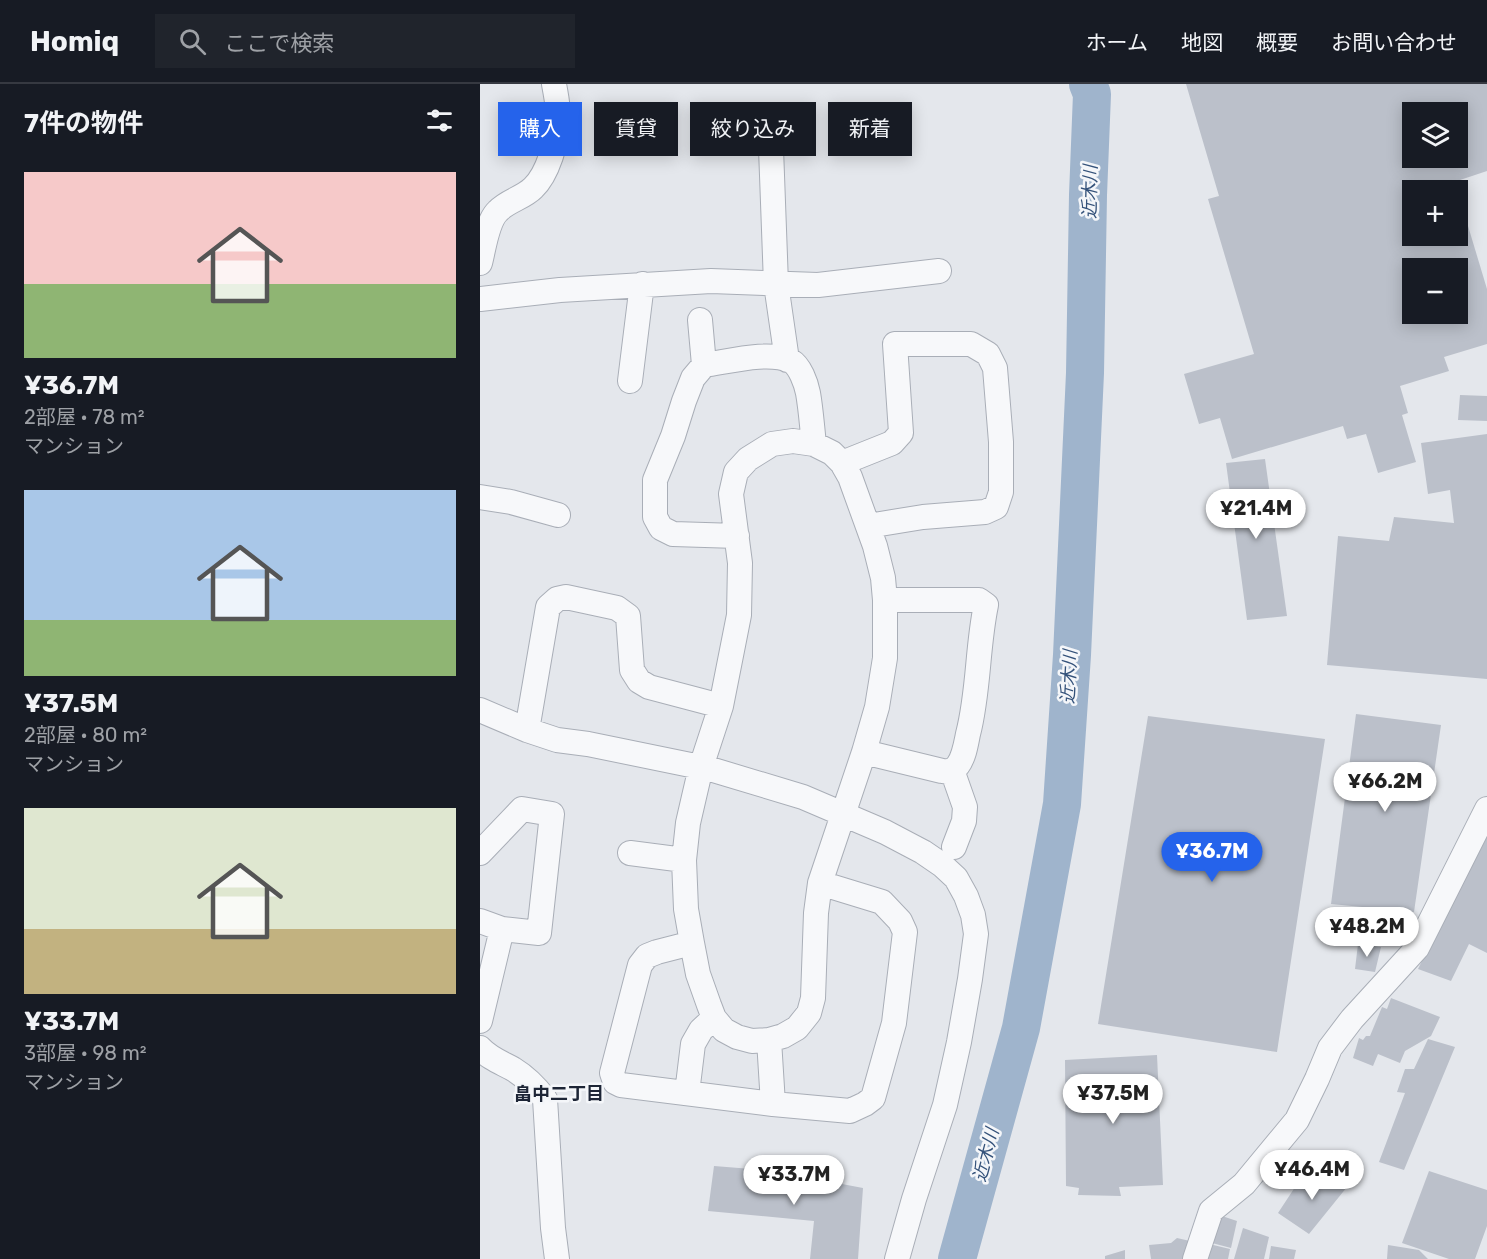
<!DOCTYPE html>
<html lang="ja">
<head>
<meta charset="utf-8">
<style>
  :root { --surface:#171b24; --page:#20242c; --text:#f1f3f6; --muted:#9ea1a6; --line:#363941; --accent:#2563eb }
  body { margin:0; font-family:Rubik,"Noto Sans JP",sans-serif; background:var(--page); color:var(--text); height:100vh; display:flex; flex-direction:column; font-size:22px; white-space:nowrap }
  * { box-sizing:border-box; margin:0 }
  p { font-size:20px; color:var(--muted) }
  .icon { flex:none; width:33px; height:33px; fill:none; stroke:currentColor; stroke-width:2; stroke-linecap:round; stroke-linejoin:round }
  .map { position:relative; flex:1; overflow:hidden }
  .side { display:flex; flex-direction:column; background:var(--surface); width:480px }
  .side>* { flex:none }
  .banner { position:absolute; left:18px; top:18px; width:570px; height:54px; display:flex; gap:12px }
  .fabs { position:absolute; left:922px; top:18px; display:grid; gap:12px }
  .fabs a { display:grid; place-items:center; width:66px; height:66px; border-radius:0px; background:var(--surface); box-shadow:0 3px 15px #0003; font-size:30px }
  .price { position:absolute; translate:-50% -51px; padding:0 14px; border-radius:21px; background:#fff; color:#222; font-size:20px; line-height:39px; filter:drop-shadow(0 2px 3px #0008) }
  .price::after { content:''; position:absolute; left:50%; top:36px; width:18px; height:14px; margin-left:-9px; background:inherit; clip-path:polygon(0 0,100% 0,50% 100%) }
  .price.active { background:var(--accent); color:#fff }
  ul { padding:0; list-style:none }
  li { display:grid; align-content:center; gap:12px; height:318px; padding:0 24px }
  li span { display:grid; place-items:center; height:186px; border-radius:0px; color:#555 }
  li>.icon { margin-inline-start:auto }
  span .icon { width:108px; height:108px; fill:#fffc; stroke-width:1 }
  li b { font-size:26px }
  h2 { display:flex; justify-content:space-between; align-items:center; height:72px; padding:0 24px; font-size:26px }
  .tag { padding:0 21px; border-radius:0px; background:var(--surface); box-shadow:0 3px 15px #0003; font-size:21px; line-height:54px }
  .tag.active { background:var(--accent); color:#fff }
  header { display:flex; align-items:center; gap:36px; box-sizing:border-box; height:84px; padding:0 30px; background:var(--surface); border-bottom:2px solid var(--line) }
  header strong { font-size:28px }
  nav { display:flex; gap:33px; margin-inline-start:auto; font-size:21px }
  .search { width:420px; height:54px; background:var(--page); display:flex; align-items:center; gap:15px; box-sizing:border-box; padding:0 21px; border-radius:0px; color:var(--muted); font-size:22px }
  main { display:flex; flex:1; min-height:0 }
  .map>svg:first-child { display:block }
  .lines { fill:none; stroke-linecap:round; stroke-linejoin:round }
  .river { stroke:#9fb4cc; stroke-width:38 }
  .building { fill:#bbc0ca; fill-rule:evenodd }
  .minor-casing { stroke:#a9aeb7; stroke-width:26 }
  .minor { stroke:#f7f8fa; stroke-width:24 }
  .labels { text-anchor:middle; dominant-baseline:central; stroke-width:5; stroke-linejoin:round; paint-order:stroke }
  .water-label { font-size:18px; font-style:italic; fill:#34527a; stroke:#f4f6f9 }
  .neighbourhood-label { font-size:18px; font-weight:bold; fill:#1d2536; stroke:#f4f6f9 }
</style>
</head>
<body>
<header>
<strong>Homiq</strong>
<div class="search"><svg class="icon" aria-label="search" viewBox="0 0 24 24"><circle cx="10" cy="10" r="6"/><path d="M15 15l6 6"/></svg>ここで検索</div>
<nav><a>ホーム</a><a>地図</a><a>概要</a><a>お問い合わせ</a></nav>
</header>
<main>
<section class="side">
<h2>7件の物件<svg class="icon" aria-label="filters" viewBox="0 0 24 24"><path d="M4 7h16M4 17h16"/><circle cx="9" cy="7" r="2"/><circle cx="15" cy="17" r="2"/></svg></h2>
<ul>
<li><span style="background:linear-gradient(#f6c9c9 60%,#8fb573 0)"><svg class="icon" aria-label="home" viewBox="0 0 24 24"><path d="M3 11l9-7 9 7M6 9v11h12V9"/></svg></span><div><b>¥36.7M</b><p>2部屋 · 78 m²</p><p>マンション</p></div></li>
<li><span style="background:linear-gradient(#a9c7e8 70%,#8fb573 0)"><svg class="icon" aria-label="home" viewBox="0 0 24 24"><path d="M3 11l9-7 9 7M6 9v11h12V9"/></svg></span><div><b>¥37.5M</b><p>2部屋 · 80 m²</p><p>マンション</p></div></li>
<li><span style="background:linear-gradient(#dfe7d0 65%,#c2b280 0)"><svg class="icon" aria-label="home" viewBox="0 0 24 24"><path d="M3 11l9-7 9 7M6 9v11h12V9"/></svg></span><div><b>¥33.7M</b><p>3部屋 · 98 m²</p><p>マンション</p></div></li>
</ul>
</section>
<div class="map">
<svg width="1007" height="1175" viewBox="0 0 1007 1175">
  <rect width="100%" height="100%" fill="#e4e7ec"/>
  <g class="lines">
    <!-- river -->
    <path class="river" d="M 477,1175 L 541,944 L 582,720 L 592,571 L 605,289 L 608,111 L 612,10 L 608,0"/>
  </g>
  <!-- building -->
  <path class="building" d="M 706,0 L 1007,0 L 1007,87 L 974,98 L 977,106 L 933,106 L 933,152 L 978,152 L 979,112 L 1007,205 L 1007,260 L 964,273 L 969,287 L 920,302 L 928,329 L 922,331 L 936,378 L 898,389 L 886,350 L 867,355 L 863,342 L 752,375 L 740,334 L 719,340 L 704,290 L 774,270 L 728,115 L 739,112 ZM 933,28 L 978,28 L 978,74 L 933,74 ZM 933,184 L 978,184 L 978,230 L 933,230 Z
    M 980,311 L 1007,312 L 1007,337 L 978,336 Z
    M 1007,350 L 1007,595 L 847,581 L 858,452 L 909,457 L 914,433 L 974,439 L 970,406 L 948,410 L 941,359 Z
    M 785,375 L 807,532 L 767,536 L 746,379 Z
    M 876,630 L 961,641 L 934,828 L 851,820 Z
    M 668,632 L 845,655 L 797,968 L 618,940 Z
    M 1007,745 L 1007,869 L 989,860 L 971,897 L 938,885 Z
    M 878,860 L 901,863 L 895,888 L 875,885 Z
    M 911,914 L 960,933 L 951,952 L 925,967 L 920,979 L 898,970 L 893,982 L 873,974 L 879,954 L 883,956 L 886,952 L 890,952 L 902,923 L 907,925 Z
    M 948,955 L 975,963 L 924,1086 L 899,1078 L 925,1009 L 917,1008 L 925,985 L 934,985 Z
    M 677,971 L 683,1101 L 639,1103 L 641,1112 L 598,1111 L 599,1104 L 586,1102 L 585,976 Z
    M 234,1082 L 332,1090 L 330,1106 L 341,1107 L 346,1097 L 383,1104 L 378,1175 L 330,1175 L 334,1137 L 228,1127 Z
    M 846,1086 L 867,1103 L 829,1150 L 798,1129 L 821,1094 L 835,1102 Z
    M 949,1087 L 1007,1106 L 1007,1142 L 995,1175 L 969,1175 L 922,1159 Z
    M 739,1131 L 757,1137 L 751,1164 L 732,1159 Z
    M 763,1144 L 789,1153 L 784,1175 L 754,1175 Z
    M 697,1154 L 710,1157 L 704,1175 L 671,1175 L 669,1161 L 691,1159 Z
    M 725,1159 L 750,1165 L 748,1175 L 722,1175 Z
    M 908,1161 L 939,1166 L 948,1175 L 907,1175 Z
    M 791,1162 L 816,1166 L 814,1175 L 789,1175 Z
    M 645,1166 L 645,1175 L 625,1175 L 625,1172 Z"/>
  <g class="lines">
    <defs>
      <path id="minor" d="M 290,37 L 296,200 L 307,276
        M 0,179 C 4,164 7,137 18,127 C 27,117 43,114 53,104 C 68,90 77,57 78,37 C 79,24 76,12 74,0
        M 0,215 L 80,206 L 231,197 L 338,201 L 459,187
        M 220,236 L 224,281
        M 150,297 L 162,200
        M 313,357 L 334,360 L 352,369 L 362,379 L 370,393 L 395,462 L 403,494 L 405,516 L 405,574 L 397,623 L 384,668 L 340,799 L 336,829 L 333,914 L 329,929 L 317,944 L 303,952 L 289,956 L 272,957 L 257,953 L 244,946 L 234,934 L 229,921 L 218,890 L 212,859 L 206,825 L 204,776 L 208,739 L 214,713 L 221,683 L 241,622 L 259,531 L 260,479 L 251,410 L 256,388 L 268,375 L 292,360 Z
        M 362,379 L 412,359 L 421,349 L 415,260 L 491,260 L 508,270 L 515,284 L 521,358 L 521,408 L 516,423 L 505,428 L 443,433 L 388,442
        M 0,413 L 31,418 L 78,431
        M 257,452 L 193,450 L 181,444 L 175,433 L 175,396 L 193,352 L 204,317 L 213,294 L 224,281 C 247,278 289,266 311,277 C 320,282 326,299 328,309 C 331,326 332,343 334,360
        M 0,626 L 47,646 L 77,656 L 108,660 L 230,685 L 323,713 L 405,748 L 443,768 L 462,781 L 476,794 L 486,812 L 493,831 L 496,850 L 490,895 L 479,958 L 465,1021 L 434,1115 L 417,1175
        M 47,646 L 68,523 L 77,515 L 86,513 L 137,524 L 148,532 L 152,586 L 159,597 L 169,603 L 241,622
        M 384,668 L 462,687 C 468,688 474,687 478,681 C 484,673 486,660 488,650 C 499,608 497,564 506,521 L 499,516 L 405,516
        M 472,686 L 485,723 L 484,737 L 474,763
        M 0,769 L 42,725 L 72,730 L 59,849 L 22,845 L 0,937
        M 150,769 L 204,776
        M 0,837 L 22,845
        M 212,859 L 177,868 L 167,872 L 160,881 L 132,989 L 135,998 L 141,1001 L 293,1020 L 370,1027 L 385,1020 L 393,1014 L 414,939 L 425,848 L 420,837 L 402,818 L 340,799
        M 289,956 L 293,1020
        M 0,964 C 9,974 20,978 33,985 C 46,993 56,1003 65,1015 L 73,1144 L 77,1175
        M 207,1009 L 213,960 L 221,946 L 234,934
        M 715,1175 L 731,1127 L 764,1100 L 817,1036 L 837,995 L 850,964 L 872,935 L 937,864 L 1007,725"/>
    </defs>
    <!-- minor casing -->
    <use href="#minor" class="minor-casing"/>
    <!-- minor -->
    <use href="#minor" class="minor"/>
  </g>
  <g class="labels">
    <!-- water labels -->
    <g class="water-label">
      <text transform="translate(610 108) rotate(-89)">近木川</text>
      <text transform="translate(589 593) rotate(-87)">近木川</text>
      <text transform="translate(506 1071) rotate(-75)">近木川</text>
    </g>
    <!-- neighbourhood labels -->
    <g class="neighbourhood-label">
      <text x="79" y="1010">畠中二丁目</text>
    </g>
  </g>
</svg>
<div class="fabs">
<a><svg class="icon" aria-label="layers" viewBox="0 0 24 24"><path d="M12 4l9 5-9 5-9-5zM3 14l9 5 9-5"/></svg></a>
<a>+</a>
<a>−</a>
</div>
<b class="price" style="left:776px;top:456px">¥21.4M</b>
<b class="price" style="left:905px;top:729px">¥66.2M</b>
<b class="price active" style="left:732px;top:799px">¥36.7M</b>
<b class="price" style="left:887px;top:874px">¥48.2M</b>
<b class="price" style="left:633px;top:1041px">¥37.5M</b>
<b class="price" style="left:832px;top:1117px">¥46.4M</b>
<b class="price" style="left:314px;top:1122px">¥33.7M</b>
<div class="banner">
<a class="tag active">購入</a>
<a class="tag">賃貸</a>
<a class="tag">絞り込み</a>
<a class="tag">新着</a>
</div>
</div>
</main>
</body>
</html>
